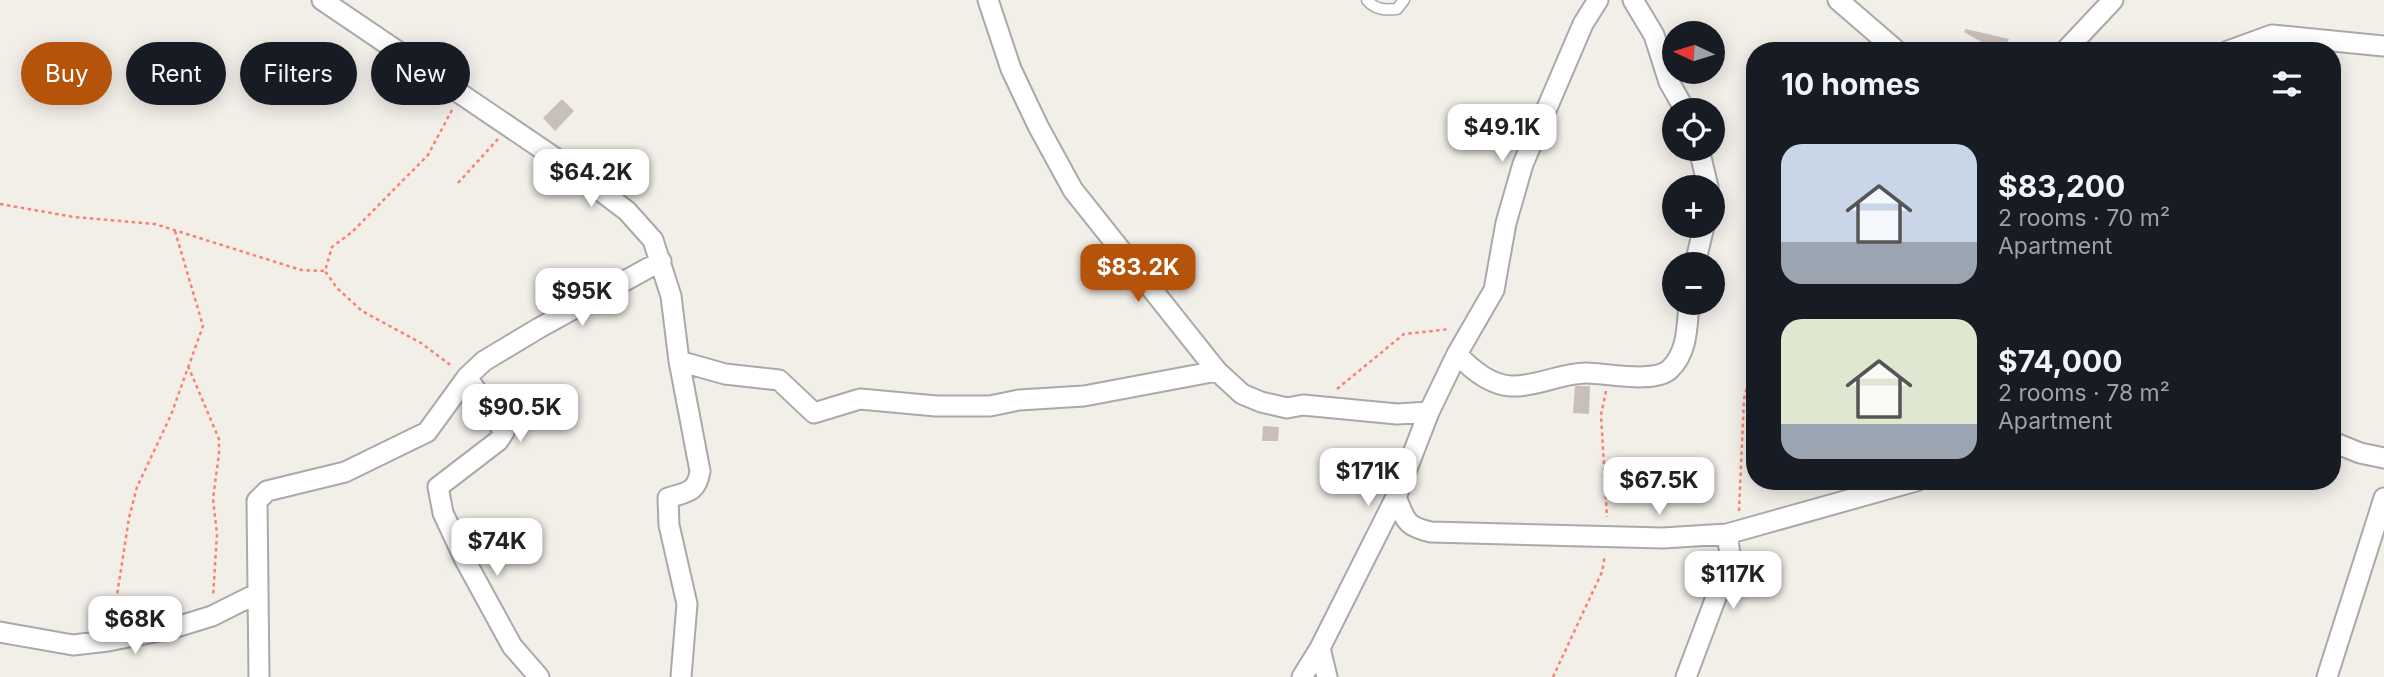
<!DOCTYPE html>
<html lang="en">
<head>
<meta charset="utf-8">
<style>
  :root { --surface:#171b24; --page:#20242c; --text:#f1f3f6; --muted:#9ea1a6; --accent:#b45309 }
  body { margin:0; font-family:Inter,sans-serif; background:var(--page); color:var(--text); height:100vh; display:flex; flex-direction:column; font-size:26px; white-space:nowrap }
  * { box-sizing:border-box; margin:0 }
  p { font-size:23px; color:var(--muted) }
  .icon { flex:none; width:38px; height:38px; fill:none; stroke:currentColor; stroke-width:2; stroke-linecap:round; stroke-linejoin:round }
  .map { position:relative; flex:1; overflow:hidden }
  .details { position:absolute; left:1746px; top:42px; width:595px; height:448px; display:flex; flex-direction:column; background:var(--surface); border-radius:28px; box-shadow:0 4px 18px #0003 }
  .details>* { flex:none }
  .top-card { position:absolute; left:21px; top:42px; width:665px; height:63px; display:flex; gap:14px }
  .needle { width:46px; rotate:274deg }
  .tools { position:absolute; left:1662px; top:21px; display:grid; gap:14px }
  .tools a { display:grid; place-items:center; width:63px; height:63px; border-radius:50%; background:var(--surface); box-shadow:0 4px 18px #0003; font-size:35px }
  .price { position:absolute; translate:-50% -60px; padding:0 16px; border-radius:14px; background:#fff; color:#222; font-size:23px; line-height:46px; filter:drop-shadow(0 2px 4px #0008) }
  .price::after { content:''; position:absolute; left:50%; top:42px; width:21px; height:16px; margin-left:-10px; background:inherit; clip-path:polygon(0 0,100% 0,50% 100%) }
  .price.active { background:var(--accent); color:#fff }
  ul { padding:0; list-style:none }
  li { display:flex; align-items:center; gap:21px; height:175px; padding:0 35px }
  li span { display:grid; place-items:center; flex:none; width:196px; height:140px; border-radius:21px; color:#555 }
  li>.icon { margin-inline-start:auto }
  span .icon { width:84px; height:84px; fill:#fffc; stroke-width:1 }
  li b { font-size:30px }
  h2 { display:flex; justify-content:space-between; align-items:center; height:84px; padding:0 35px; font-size:30px }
  .pill { padding:0 24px; border-radius:32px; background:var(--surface); box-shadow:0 4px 18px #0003; font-size:24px; line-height:63px }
  .pill.active { background:var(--accent); color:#fff }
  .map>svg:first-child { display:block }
  .building { fill:#c7bfb8 }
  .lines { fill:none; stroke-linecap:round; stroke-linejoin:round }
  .service-casing { stroke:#a9a9a9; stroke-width:13 }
  .minor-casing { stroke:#a9a9a9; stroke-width:23 }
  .path { stroke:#fa8072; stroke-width:2.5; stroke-dasharray:3.5 3.5; stroke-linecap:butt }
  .service { stroke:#fff; stroke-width:10 }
  .minor { stroke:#fff; stroke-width:19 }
</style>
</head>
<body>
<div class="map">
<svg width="2384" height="677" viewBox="0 0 2384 677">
  <rect width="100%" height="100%" fill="#f2efe9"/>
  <!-- building -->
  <path class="building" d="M 1966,29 L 2009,39 L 2002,51 L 1997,51 L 1964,32 Z
    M 562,99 L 574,111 L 555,131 L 543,118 Z
    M 1575,386 L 1590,386 L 1589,414 L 1573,413 Z
    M 1263,426 L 1279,427 L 1278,441 L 1262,441 Z"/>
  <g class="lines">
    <defs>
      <path id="service" d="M 1367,0 C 1375,10 1385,10 1397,9 L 1404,0"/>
      <path id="minor" d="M 322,0 L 573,170 L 627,211 L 653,240 L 671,296 L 679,361 L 700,471 C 697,493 686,492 668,498 L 669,525 L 687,604 L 681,677
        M 988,0 L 1011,69 L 1038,126 L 1073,190 L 1217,371 L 1242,394 L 1261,402 L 1287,408 L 1303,405 L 1397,414 L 1429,412
        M 1633,0 L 1654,35 L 1669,82 L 1685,110
        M 1838,0 L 1897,51
        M 2065,51 L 2113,0
        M 2228,51 L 2272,35 L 2384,46
        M 1699,149 L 1708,187
        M 1695,264 L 1704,226
        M 1457,354 C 1471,369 1490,385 1511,386 C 1536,387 1561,373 1586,373 C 1606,373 1655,384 1670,369 C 1688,352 1687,325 1689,303
        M 679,361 L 725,374 L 779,380 L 814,413 L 860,399 L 936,406 L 990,406 L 1019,400 L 1084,396 L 1217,371
        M 467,377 L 504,432 L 498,441 L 438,487 L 443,513 L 465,560 L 512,646 L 539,677
        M 2333,442 L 2360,453 L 2384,458
        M 1396,497 C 1406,521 1405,526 1431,532 L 1663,538 L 1727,534 L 1916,481
        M 0,632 L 73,645 L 108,641 L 170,629 L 212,616 L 258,593
        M 1320,648 L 1327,677
        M 259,677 L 257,501 L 267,491 L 345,472 L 427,432 L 467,377 L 484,361 L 539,328 L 661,261
        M 1302,677 L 1320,648 L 1396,497 L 1429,412 L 1457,354 L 1494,290 L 1506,223 L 1523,164 L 1583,24 L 1598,0
        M 1686,677 L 1727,568 L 1730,554 L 1727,534
        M 2327,677 L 2384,498"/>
    </defs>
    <!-- service casing -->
    <use href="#service" class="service-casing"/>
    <!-- minor casing -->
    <use href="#minor" class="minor-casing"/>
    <!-- path -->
    <path class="path" d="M 452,110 L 428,155 L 352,232 L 332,247 L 325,271 L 337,288 L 362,311 L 421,343 L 453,367
      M 458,183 L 498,139
      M 0,204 L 74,217 L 155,224 L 301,270 L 324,271
      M 188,366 L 219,439 L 219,454 L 213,499 L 217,534 L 213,597
      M 1337,389 L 1404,334 L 1450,329
      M 1606,391 L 1601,415 L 1607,517
      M 1739,511 L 1744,399 L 1755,355
      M 113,621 L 129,518 L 137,487 L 171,415 L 203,326 L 175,231
      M 1553,677 L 1602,572 L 1605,555"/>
    <!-- service -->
    <use href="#service" class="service"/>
    <!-- minor -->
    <use href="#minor" class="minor"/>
  </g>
</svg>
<div class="tools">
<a><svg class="needle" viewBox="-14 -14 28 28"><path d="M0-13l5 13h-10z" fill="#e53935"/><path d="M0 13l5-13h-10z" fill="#9ea1a6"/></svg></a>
<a><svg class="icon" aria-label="locate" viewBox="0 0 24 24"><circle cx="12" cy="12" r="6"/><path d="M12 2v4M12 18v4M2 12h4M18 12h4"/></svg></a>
<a>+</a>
<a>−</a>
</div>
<b class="price" style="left:1502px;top:164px">$49.1K</b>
<b class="price" style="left:591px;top:209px">$64.2K</b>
<b class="price active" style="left:1138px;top:304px">$83.2K</b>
<b class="price" style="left:582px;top:328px">$95K</b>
<b class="price" style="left:520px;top:444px">$90.5K</b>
<b class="price" style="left:1368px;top:508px">$171K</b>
<b class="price" style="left:1659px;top:517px">$67.5K</b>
<b class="price" style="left:497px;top:578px">$74K</b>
<b class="price" style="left:1733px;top:611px">$117K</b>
<b class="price" style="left:135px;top:656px">$68K</b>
<div class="top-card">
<a class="pill active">Buy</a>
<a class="pill">Rent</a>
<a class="pill">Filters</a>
<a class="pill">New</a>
</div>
<section class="details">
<h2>10 homes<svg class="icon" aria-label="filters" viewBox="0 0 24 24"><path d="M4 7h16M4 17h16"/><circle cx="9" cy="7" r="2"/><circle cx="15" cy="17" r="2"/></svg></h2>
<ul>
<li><span style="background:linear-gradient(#c9d6e8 70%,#9aa5b1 0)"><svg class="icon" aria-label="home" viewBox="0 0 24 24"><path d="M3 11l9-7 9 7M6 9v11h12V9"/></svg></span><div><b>$83,200</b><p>2 rooms · 70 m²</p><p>Apartment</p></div></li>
<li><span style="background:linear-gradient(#dfe7d0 75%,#9aa5b1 0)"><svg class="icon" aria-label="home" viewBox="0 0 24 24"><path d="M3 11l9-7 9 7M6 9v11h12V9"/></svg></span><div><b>$74,000</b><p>2 rooms · 78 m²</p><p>Apartment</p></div></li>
</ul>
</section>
</div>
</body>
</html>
